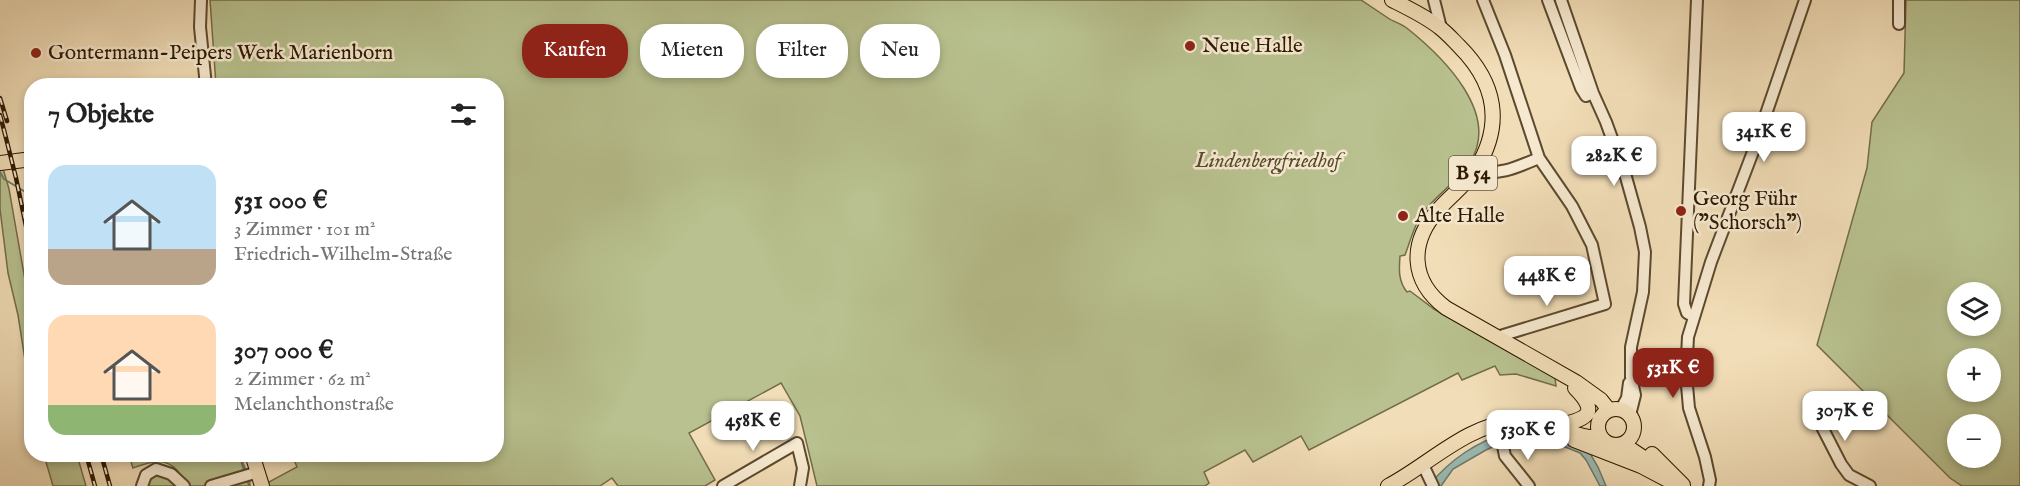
<!DOCTYPE html>
<html lang="de">
<head>
<meta charset="utf-8">
<style>
  :root { --surface:#fff; --page:#f2f2f2; --text:#222; --muted:#767676; --accent:#8f2418 }
  body { margin:0; font-family:"IM FELL English",serif; background:var(--page); color:var(--text); height:100vh; display:flex; flex-direction:column; font-size:22px; white-space:nowrap }
  * { box-sizing:border-box; margin:0 }
  p { font-size:20px; color:var(--muted) }
  .icon { flex:none; width:33px; height:33px; fill:none; stroke:currentColor; stroke-width:2; stroke-linecap:round; stroke-linejoin:round }
  .map { position:relative; flex:1; overflow:hidden }
  .sheet { position:absolute; left:24px; top:78px; width:480px; height:384px; display:flex; flex-direction:column; background:var(--surface); border-radius:24px; box-shadow:0 3px 9px #0003 }
  .sheet>* { flex:none }
  .hud { position:absolute; left:522px; top:24px; width:570px; height:54px; display:flex; gap:12px }
  .tools { position:absolute; left:1947px; top:282px; display:grid; gap:12px }
  .tools a { display:grid; place-items:center; width:54px; height:54px; border-radius:50%; background:var(--surface); box-shadow:0 3px 9px #0003; font-size:30px }
  .price { position:absolute; translate:-50% -51px; padding:0 14px; border-radius:12px; background:#fff; color:#222; font-size:20px; line-height:39px; filter:drop-shadow(0 2px 3px #0008) }
  .price::after { content:''; position:absolute; left:50%; top:36px; width:18px; height:14px; margin-left:-9px; background:inherit; clip-path:polygon(0 0,100% 0,50% 100%) }
  .price.current { background:var(--accent); color:#fff }
  ul { padding:0; list-style:none }
  li { display:flex; align-items:center; gap:18px; height:150px; padding:0 24px }
  li span { display:grid; place-items:center; flex:none; width:168px; height:120px; border-radius:18px; color:#555 }
  li>.icon { margin-inline-start:auto }
  span .icon { width:72px; height:72px; fill:#fffc; stroke-width:1 }
  li b { font-size:26px }
  h2 { display:flex; justify-content:space-between; align-items:center; height:72px; padding:0 24px; font-size:26px }
  .pill { padding:0 21px; border-radius:24px; background:var(--surface); box-shadow:0 3px 9px #0003; font-size:21px; line-height:54px }
  .pill.current { background:var(--accent); color:#fff }
  .map>svg:first-child { display:block }
  .green { fill:#b8c18f; stroke:#726d48; stroke-width:1.5; fill-rule:evenodd }
  .water { fill:#9bbbb3; stroke:#6e7a6c; stroke-width:1.5 }
  .lines { fill:none; stroke-linecap:round; stroke-linejoin:round }
  .stream { stroke:#6e7a6c; stroke-width:2 }
  .minor-casing { stroke:#5c4a2e; stroke-width:14 }
  .major-casing { stroke:#2b1901; stroke-width:16 }
  .minor { stroke:#f6e9d0; stroke-width:10 }
  .major { stroke:#f1ddb7; stroke-width:14 }
  .rail-casing { stroke:#2b1901; stroke-width:4.5 }
  .rail { stroke:#f6e9d0; stroke-width:2; stroke-dasharray:7; stroke-linecap:butt }
  .poi-dot { fill:#8f2418; stroke:#f6e9d0; stroke-width:2 }
  .labels { text-anchor:middle; dominant-baseline:central; stroke-width:5; stroke-linejoin:round; paint-order:stroke }
  .shield { fill:#f6e9d0; stroke:#68573f; stroke-width:1.5 }
  .shield-label { font-size:20px; font-weight:bold; fill:#2b1901 }
  .poi-label { font-size:21px; fill:#2b1901; stroke:#f6e9d0; text-anchor:start }
  .park-label { font-size:21px; font-style:italic; fill:#554b2c; stroke:#f6e9d0 }
</style>
</head>
<body>
<div class="map">
<svg width="2020" height="486" viewBox="0 0 2020 486">
  <rect width="100%" height="100%" fill="#f1ddb7"/>
  <filter id="stains"><feTurbulence type="fractalNoise" baseFrequency=".00333" numOctaves="4"/><feColorMatrix values="0 0 0 0 .2 0 0 0 0 .09 0 0 0 0 .02 0 0 0 .5 -.17"/></filter>
  <radialGradient id="worn" r=".72"><stop offset=".6" stop-color="#630" stop-opacity="0"/><stop offset="1" stop-color="#630" stop-opacity=".3"/></radialGradient>
  <!-- green -->
  <path class="green" d="M 210,0 L 1361,0 C 1370,6 1379,12 1388,18 C 1394,22 1402,24 1408,29 C 1443,57 1501,114 1470,162 C 1458,181 1440,192 1426,209 C 1415,222 1411,239 1405,255 L 1400,256 C 1399,269 1398,281 1407,292 L 1410,291 L 1434,309 L 1555,378 L 1556,386 L 1516,374 L 1500,375 L 1495,366 L 1462,380 L 1458,373 L 1309,450 L 1301,436 L 1253,462 L 1245,450 L 1204,472 L 1209,483 L 1205,486 L 817,486 L 800,416 L 781,383 L 689,433 L 715,480 L 705,486 L 618,486 L 612,478 L 600,486 L 268,486 L 267,483 L 297,467 L 292,455 L 496,454 L 496,86 L 216,85 Z
    M 1906,0 L 2020,0 L 2020,486 L 1962,486 L 1950,478 L 1817,345 L 1867,168 L 1872,122 L 1904,73 ZM 1958,292 L 1990,292 L 1990,326 L 1958,326 ZM 1958,358 L 1990,358 L 1990,392 L 1958,392 ZM 1958,424 L 1990,424 L 1990,458 L 1958,458 Z
    M 0,158 L 9,189 L 31,314 L 31,399 L 18,315 L 8,273 L 0,209 Z
    M 44,455 L 77,455 L 86,486 L 53,486 Z
    M 129,455 L 239,455 L 249,486 L 142,486 L 151,471 L 177,478 L 178,471 C 164,456 150,462 133,468 Z"/>
  <!-- water -->
  <path class="water" d="M 1510,431 L 1543,433 L 1587,448 L 1598,467 L 1606,486 L 1600,486 L 1586,460 L 1580,453 L 1553,442 L 1530,438 L 1510,439 L 1486,450 L 1453,469 L 1441,486 L 1428,486 C 1452,458 1475,443 1510,431 Z"/>
  <g class="lines">
    <!-- stream -->
    <path class="stream" d="M 0,172 L 4,179 L 32,196
      M 239,454 L 246,471
      M 249,479 L 250,486"/>
    <defs>
      <path id="minor" d="M 201,0 L 200,27 L 206,86
        M 1434,0 L 1441,28
        M 1483,0 L 1505,55 L 1539,158 L 1572,206 L 1592,245 L 1605,304 L 1497,337
        M 1548,0 L 1581,88 L 1586,96 L 1593,93
        M 1561,0 L 1593,93 L 1606,122 L 1626,177 L 1640,227 L 1645,252 L 1643,292 L 1631,347 L 1631,377 L 1635,395 L 1630,415
        M 1899,24 L 1899,0
        M 1474,172 C 1501,175 1515,168 1539,158
        M 1694,317 L 1687,313 L 1684,304 L 1697,0
        M 1820,399 L 1821,425 L 1841,464 L 1849,475 L 1870,486
        M 1621,409 L 1627,398 L 1629,383
        M 1503,446 L 1505,456 L 1529,486
        M 1423,465 L 1433,486
        M 142,486 L 146,475 L 156,469 L 171,474 L 184,486
        M 211,486 L 258,472
        M 723,486 L 797,443 L 803,468 L 800,486
        M 1709,486 L 1710,480 L 1705,457 L 1689,408 L 1686,374 L 1688,337 L 1711,262 L 1754,149 L 1805,0"/>
      <path id="major" d="M 1392,0 C 1408,8 1425,16 1439,27 C 1447,33 1453,40 1459,46 C 1496,83 1504,124 1476,169 C 1466,185 1450,196 1438,210 C 1409,243 1410,281 1446,308 L 1576,382 L 1601,400 L 1609,410
        M 0,163 L 32,159
        M1598 427a18 18 0 1 1 36 0a18 18 0 1 1-36 0Z
        M 1556,426 C 1582,420 1603,416 1575,388
        M 1574,440 L 1641,466 L 1679,486
        M 1623,444 L 1656,466
        M 252,454 L 262,486
        M 1652,454 L 1683,485
        M 1388,486 C 1427,466 1469,423 1514,422 C 1527,422 1543,424 1556,427 C 1573,432 1581,438 1600,437"/>
    </defs>
    <!-- minor casing -->
    <use href="#minor" class="minor-casing"/>
    <!-- major casing -->
    <use href="#major" class="major-casing"/>
    <!-- minor -->
    <use href="#minor" class="minor"/>
    <!-- major -->
    <use href="#major" class="major"/>
    <defs>
      <path id="rail" d="M 0,98 L 7,121
        M 0,115 L 6,138
        M 4,130 L 16,178 L 32,255
        M 86,454 L 95,486
        M 101,454 L 110,486"/>
    </defs>
    <!-- rail casing -->
    <use href="#rail" class="rail-casing"/>
    <!-- rail -->
    <use href="#rail" class="rail"/>
  </g>
  <!-- markers -->
  <g class="poi-dot">
    <circle cx="1190" cy="46" r="6"/>
    <circle cx="36" cy="53" r="6"/>
    <circle cx="1681" cy="211" r="6"/>
    <circle cx="1403" cy="216" r="6"/>
  </g>
  <g class="labels">
    <!-- shield labels -->
    <rect class="shield" x="1449" y="156" width="48" height="34" rx="4.5"/>
    <g class="shield-label">
      <text x="1473" y="173">B 54</text>
    </g>
    <!-- poi labels -->
    <g class="poi-label">
      <text x="1202" y="46">Neue Halle</text>
      <text x="48" y="53">Gontermann-Peipers Werk Marienborn</text>
      <text x="1693" y="199">Georg Führ<tspan x="1693" dy="24">("Schorsch")</tspan></text>
      <text x="1415" y="216">Alte Halle</text>
    </g>
    <!-- park labels -->
    <g class="park-label">
      <text x="1268" y="161">Lindenbergfriedhof</text>
    </g>
  </g>
  <rect width="100%" height="100%" filter="url(#stains)"/>
  <rect width="100%" height="100%" fill="url(#worn)"/>
</svg>
<div class="tools">
<a><svg class="icon" aria-label="layers" viewBox="0 0 24 24"><path d="M12 4l9 5-9 5-9-5zM3 14l9 5 9-5"/></svg></a>
<a>+</a>
<a>−</a>
</div>
<b class="price" style="left:1764px;top:163px">341K €</b>
<b class="price" style="left:1614px;top:187px">282K €</b>
<b class="price" style="left:1547px;top:307px">448K €</b>
<b class="price current" style="left:1673px;top:399px">531K €</b>
<b class="price" style="left:1845px;top:442px">307K €</b>
<b class="price" style="left:753px;top:452px">458K €</b>
<b class="price" style="left:1528px;top:461px">530K €</b>
<div class="hud">
<a class="pill current">Kaufen</a>
<a class="pill">Mieten</a>
<a class="pill">Filter</a>
<a class="pill">Neu</a>
</div>
<section class="sheet">
<h2>7 Objekte<svg class="icon" aria-label="filters" viewBox="0 0 24 24"><path d="M4 7h16M4 17h16"/><circle cx="9" cy="7" r="2"/><circle cx="15" cy="17" r="2"/></svg></h2>
<ul>
<li><span style="background:linear-gradient(#bfe0f5 70%,#b9a48a 0)"><svg class="icon" aria-label="home" viewBox="0 0 24 24"><path d="M3 11l9-7 9 7M6 9v11h12V9"/></svg></span><div><b>531 000 €</b><p>3 Zimmer · 101 m²</p><p>Friedrich-Wilhelm-Straße</p></div></li>
<li><span style="background:linear-gradient(#ffd9b3 75%,#8fb573 0)"><svg class="icon" aria-label="home" viewBox="0 0 24 24"><path d="M3 11l9-7 9 7M6 9v11h12V9"/></svg></span><div><b>307 000 €</b><p>2 Zimmer · 62 m²</p><p>Melanchthonstraße</p></div></li>
</ul>
</section>
</div>
</body>
</html>
